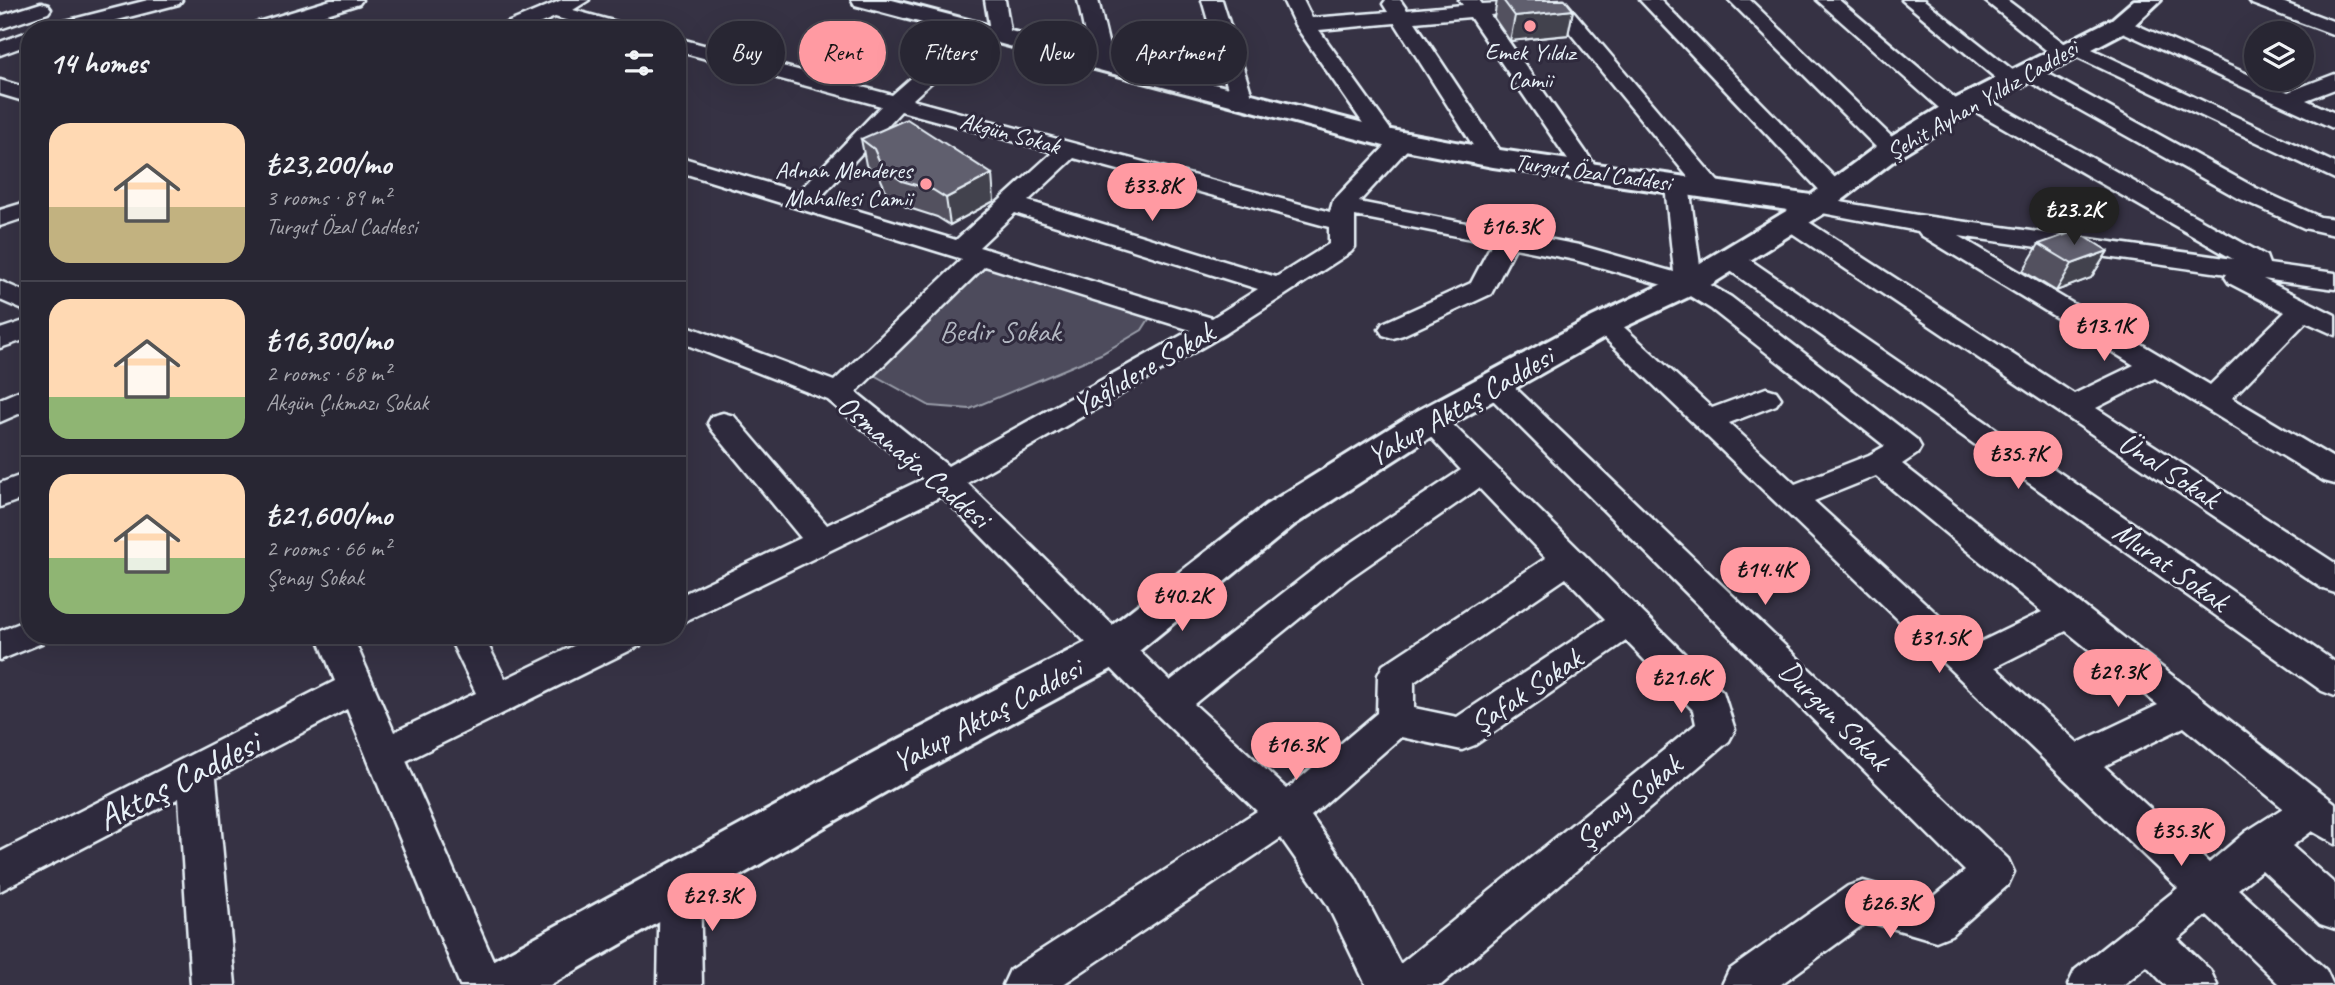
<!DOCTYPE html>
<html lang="en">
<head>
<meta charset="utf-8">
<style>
  :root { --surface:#282633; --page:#34323f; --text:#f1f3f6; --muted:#a5a5ac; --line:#44434e; --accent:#ff9aa2 }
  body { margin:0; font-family:Caveat,sans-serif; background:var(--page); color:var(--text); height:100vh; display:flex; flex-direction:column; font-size:26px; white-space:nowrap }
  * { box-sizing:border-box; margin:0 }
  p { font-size:23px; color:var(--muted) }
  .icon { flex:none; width:38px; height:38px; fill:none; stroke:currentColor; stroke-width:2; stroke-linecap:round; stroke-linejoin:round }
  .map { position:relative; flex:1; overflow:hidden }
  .panel { position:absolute; left:21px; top:21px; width:665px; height:623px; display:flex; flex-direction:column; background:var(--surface); border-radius:28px; box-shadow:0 7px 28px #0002,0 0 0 2px var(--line) }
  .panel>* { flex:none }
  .guide { position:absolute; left:707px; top:21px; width:665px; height:63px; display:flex; gap:14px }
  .tools { position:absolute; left:2244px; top:21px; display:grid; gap:14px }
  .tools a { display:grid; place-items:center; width:70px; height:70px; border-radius:50%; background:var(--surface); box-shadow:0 7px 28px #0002,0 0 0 2px var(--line); font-size:35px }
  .price { position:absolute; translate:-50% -60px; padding:0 16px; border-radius:24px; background:var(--accent); color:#111; font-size:23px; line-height:46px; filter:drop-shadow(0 2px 4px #0008) }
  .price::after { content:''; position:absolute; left:50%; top:42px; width:21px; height:16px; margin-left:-10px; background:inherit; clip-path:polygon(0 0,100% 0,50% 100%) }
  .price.active { background:#222; color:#fff }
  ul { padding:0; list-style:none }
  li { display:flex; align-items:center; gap:21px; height:175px; padding:0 28px }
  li+li { border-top:2px solid var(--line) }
  li span { display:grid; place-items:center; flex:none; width:196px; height:140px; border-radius:21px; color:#555 }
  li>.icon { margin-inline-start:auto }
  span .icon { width:84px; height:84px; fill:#fffc; stroke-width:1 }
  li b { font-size:30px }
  h2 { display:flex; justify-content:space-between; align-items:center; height:84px; padding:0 28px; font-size:30px }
  .tag { padding:0 24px; border-radius:32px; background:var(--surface); box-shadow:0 7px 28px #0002,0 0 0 2px var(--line); font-size:24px; line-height:63px }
  .tag.active { background:var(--accent); color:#111 }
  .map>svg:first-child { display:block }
  .green { fill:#4d4b5c; stroke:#9a9eaa; stroke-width:2 }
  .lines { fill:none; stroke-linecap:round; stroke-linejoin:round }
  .minor-casing { stroke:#e8f1f8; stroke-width:5 }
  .major-casing { stroke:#e8f1f8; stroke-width:6 }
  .minor { fill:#2f2a3d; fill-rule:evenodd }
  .major { fill:#2f2a3d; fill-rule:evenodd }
  .wall { fill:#53515f; stroke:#e8f1f8; stroke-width:2 }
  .shaded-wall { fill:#43424d; stroke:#e8f1f8; stroke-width:2 }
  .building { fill:#605e6e; stroke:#e8f1f8; stroke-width:2 }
  .poi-dot { fill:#ff9aa2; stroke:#2f2a3d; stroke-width:2.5 }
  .labels { text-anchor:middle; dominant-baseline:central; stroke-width:6; stroke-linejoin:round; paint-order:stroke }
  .far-poi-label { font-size:24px; fill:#e8f1f8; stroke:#2f2a3d }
  .far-street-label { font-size:24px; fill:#e8f1f8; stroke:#2f2a3d }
  .park-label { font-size:30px; fill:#b2b7c1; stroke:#2f2a3d }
  .street-label { font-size:30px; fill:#e8f1f8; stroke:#2f2a3d }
  .near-street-label { font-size:37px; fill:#e8f1f8; stroke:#2f2a3d }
</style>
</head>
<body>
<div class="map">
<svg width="2335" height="985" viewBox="0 0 2335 985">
  <rect width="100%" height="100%" fill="#363244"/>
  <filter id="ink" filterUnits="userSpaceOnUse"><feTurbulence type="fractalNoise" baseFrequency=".0143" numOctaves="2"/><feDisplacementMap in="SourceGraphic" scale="14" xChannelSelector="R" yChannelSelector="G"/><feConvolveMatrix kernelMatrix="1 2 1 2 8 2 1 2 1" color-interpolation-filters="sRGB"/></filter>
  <g filter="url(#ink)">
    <!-- green -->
    <path class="green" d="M 984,262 L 1151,316 L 1142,330 L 1101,354 L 970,409 L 930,406 L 874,375 Z"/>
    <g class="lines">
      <defs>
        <path id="minor" d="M 148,0 L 182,0 L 179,4 L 79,30 L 43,30 L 46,26 Z
          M 331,0 L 362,0 L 359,4 L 275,30 L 242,30 L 245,26 Z
          M 562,0 L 589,0 L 573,10 L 631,26 L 634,30 L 600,30 L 555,17 L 525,30 L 497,30 L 500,26 Z
          M 985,0 L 1005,0 L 1011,36 L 1008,40 L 994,40 L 991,36 Z
          M 1078,0 L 1098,0 L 1113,63 L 1110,68 L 1094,68 L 1091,63 Z
          M 1202,0 L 1222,0 L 1253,99 L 1250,104 L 1234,104 L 1231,99 Z
          M 1283,0 L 1303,0 L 1312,18 L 1388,12 L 1383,4 L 1386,0 L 1400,0 L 1407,10 L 1463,5 L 1459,0 L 1479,0 L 1482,4 L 1564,0 L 1720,184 L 1723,189 L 1720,194 L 1711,196 L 1702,194 L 1547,5 L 1537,11 L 1490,15 L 1599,171 L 1595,176 L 1587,178 L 1579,176 L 1470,17 L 1415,22 L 1505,158 L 1501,163 L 1485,163 L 1481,158 L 1395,23 L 1319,30 L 1395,136 L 1411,136 L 1415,141 L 1359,202 L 1579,245 L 1674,272 L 1665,185 L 1668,180 L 1677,178 L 1686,180 L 1689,185 L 1702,280 L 1731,297 L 1917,440 L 1921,447 L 1917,454 L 1902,464 L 2335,803 L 2335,844 L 2312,831 L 2292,846 L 2335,884 L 2335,929 L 2320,924 L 2262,870 L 2238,889 L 2326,970 L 2333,985 L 2280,985 L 2207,915 L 2178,939 L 2210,970 L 2217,985 L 2165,985 L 2147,966 L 2123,985 L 2068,985 L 2075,970 L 2178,888 L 1590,324 L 1594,318 L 1604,315 L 1614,318 L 1712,408 L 1766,388 L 1776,391 L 1781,398 L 1776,405 L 1729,423 L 1795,484 L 1869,455 L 1885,446 L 1711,309 L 1680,290 L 1575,260 L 1515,248 L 1491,294 L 1403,335 L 1393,338 L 1383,335 L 1379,329 L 1383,323 L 1471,283 L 1492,243 L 1355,216 L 1355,247 L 1351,252 L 1225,334 L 967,483 L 1170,681 L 1324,561 L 1461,470 L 1415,420 L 1419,413 L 1430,410 L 1441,413 L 1723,692 L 1735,730 L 1729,741 L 1441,985 L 1366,985 L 1327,904 L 1281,838 L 1062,985 L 1003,985 L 1010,970 L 1257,811 L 1156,714 L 942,496 L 677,625 L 677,597 L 801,538 L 712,430 L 708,423 L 712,416 L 723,413 L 734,416 L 827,525 L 923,479 L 828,400 L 677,341 L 677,322 L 834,381 L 962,259 L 677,171 L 677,156 L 798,192 L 881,106 L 677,51 L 677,38 L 892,95 L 969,27 L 983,27 L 986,31 L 983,35 L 912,100 L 1330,212 L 1333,201 L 1388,143 L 1376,142 L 1295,25 ZM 901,111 L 1053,152 L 956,240 L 819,199 ZM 1074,158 L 1329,227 L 1329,244 L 1276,277 L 1028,201 ZM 1015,213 L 1258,289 L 1212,318 L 979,247 ZM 985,266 L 1191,330 L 948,466 L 856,392 ZM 1876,476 L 2042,612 L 1972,646 L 1814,501 ZM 1479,488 L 1546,558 L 1383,665 L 1378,675 L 1377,713 L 1287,789 L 1194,704 L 1348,579 ZM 1566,578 L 1605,619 L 1457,717 L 1414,708 L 1414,682 ZM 2066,631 L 2158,705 L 2078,743 L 1995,667 ZM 1626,641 L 1693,710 L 1696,724 L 1400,964 L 1355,878 L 1311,816 L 1401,737 L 1462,750 L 1475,745 ZM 2184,727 L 2283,808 L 2247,831 L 2209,863 L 2104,766 Z
          M 1640,0 L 1661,0 L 1844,187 L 1847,192 L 1844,197 L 1835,199 L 1826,197 Z
          M 1729,0 L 1750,0 L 1899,144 L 1903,149 L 1899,154 L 1883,154 Z
          M 1817,0 L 1839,0 L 1963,105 L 1966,110 L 1963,115 L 1947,115 Z
          M 1902,0 L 1924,0 L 2019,75 L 2017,72 L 2020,67 L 2036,67 L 2256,188 L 2320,217 L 2335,219 L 2335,235 L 2304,228 L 2238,198 L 2021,77 L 2023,80 L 2020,85 L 2004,85 Z
          M 1984,0 L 2007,0 L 2064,43 L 2079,43 L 2335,163 L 2335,179 L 2073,55 L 2064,59 L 2056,58 Z
          M 2249,0 L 2277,0 L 2335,22 L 2335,35 L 2252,4 Z
          M 41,3 L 48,5 L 51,9 L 48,13 L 0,29 L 0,16 Z
          M 2121,18 L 2288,92 L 2335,74 L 2335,89 L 2306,100 L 2335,113 L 2335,129 L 2114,28 L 2111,24 L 2114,20 Z
          M 30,31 L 30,44 L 0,55 L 0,42 Z
          M 0,80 L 30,89 L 30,103 L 0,94 Z
          M 1972,93 L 1980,95 L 2266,256 L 2269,264 L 2335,273 L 2335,289 L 2263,279 L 2335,315 L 2335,335 L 2306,322 L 2232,398 L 2335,459 L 2335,484 L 2324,481 L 2155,378 L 2096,408 L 2335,563 L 2335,593 L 2323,589 L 1783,227 L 1779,222 L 1783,217 L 1792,214 L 1801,217 L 2074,394 L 2134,365 L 1921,235 L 1918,231 L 1817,212 L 1808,210 L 1805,205 L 1808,200 L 1817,198 L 1917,215 L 2233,259 L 1964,105 L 1961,100 L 1964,95 ZM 1959,236 L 2227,274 L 2225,277 L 2229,283 L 2285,312 L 2210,385 Z
          M 30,201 L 30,216 L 0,226 L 0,210 Z
          M 1731,251 L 1740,253 L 2335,662 L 2335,696 L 2322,691 L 1722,265 L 1718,259 L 1722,253 Z
          M 0,281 L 30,294 L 30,313 L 0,300 Z
          M 30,319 L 30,338 L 0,348 L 0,329 Z
          M 1494,374 L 1504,377 L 2008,859 L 2014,872 L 2008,885 L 1951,935 L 1936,941 L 1868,921 L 1780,985 L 1722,985 L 1729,970 L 1848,886 L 1863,881 L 1930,900 L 1965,871 L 1484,391 L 1480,384 L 1484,377 Z
          M 30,386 L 30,409 L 0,422 L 0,399 Z
          M 30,472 L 30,496 L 0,507 L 0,483 Z
          M 30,619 L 30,635 L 46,635 L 42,643 L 0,660 L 0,631 Z
          M 317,635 L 352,635 L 394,732 L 476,693 L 448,635 L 483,635 L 505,679 L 596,635 L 646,635 L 641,645 L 406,761 L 504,985 L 460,985 L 347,709 L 216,778 L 235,985 L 191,985 L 179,798 L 0,891 L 0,852 L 335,681 Z
          M 680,863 L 694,869 L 700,882 L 702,985 L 658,985 L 660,882 L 666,869 Z"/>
        <path id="major" d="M 852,0 L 892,0 L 1386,129 L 1493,149 L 1811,195 L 1881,143 L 1945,104 L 2112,19 L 2134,0 L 2161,0 L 2130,29 L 1965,116 L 1901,155 L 1828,211 L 1701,291 L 1616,331 L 1443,429 L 1294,525 L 1128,660 L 908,779 L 550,985 L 474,985 L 481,967 L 876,751 L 1098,636 L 1266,505 L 1417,411 L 1592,317 L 1677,277 L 1788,210 L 1493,167 L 1384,146 L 855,5 Z"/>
      </defs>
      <!-- minor casing -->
      <use href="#minor" class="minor-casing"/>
      <!-- major casing -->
      <use href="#major" class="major-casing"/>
      <!-- minor -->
      <use href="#minor" class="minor"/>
      <!-- major -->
      <use href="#major" class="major"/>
    </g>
    <!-- wall -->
    <path class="wall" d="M 1497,0 L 1565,0 L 1573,10 L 1568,35 L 1510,41 L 1494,18 Z
      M 861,139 L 994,201 L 950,225 L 937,217 L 906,207 L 887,193 L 879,175 L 866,165 Z
      M 2039,244 L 2108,251 L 2091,278 L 2056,291 L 2023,271 Z"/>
    <!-- shaded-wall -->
    <path class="shaded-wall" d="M 1573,10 L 1568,35 L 1510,41 L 1515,16 Z
      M 992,174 L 994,201 L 950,225 L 946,198 Z
      M 2108,251 L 2091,278 L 2056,291 L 2072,264 Z"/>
    <!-- building -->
    <path class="building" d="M 1503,0 L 1565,0 L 1573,10 L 1515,16 Z
      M 907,119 L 992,174 L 946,198 L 933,190 L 902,181 L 882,167 L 874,149 L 861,139 Z
      M 2076,231 L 2108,251 L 2072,264 L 2039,244 Z"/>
  </g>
  <!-- markers -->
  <g class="poi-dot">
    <circle cx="1530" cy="26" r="7"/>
    <circle cx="926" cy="184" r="7"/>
  </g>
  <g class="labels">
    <!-- far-poi labels -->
    <g class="far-poi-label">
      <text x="1530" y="52">Emek Yıldız<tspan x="1530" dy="28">Camii</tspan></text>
      <text x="912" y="170" text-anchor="end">Adnan Menderes<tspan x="912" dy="28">Mahallesi Camii</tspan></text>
    </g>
    <!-- far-street labels -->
    <g class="far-street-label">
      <text transform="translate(1982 100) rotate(-30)">Şehit Ayhan Yıldız Caddesi</text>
      <text transform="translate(1010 133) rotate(15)">Akgün Sokak</text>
      <text transform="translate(1593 172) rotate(8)">Turgut Özal Caddesi</text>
    </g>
    <!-- park labels -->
    <g class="park-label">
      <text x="1000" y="331">Bedir Sokak</text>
    </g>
    <!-- street labels -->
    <g class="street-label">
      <text transform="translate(1143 369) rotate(-30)">Yağlıdere Sokak</text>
      <text transform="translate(1460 406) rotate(-30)">Yakup Aktaş Caddesi</text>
      <text transform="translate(914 461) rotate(40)">Osmanağa Caddesi</text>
      <text transform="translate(2169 470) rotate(33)">Ünal Sokak</text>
      <text transform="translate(2171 566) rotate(35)">Murat Sokak</text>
      <text transform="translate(1526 691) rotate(-34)">Şafak Sokak</text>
      <text transform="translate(987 715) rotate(-28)">Yakup Aktaş Caddesi</text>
      <text transform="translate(1835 715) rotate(45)">Durgun Sokak</text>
      <text transform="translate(1628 802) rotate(-40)">Şenay Sokak</text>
    </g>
    <!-- near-street labels -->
    <g class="near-street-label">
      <text transform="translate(178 780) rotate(-27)">Aktaş Caddesi</text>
    </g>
  </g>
</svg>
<div class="tools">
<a><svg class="icon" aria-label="layers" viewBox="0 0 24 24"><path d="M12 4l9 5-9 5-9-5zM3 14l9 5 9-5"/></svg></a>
</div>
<b class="price" style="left:1152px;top:223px">₺33.8K</b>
<b class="price active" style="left:2074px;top:247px">₺23.2K</b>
<b class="price" style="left:1511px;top:264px">₺16.3K</b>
<b class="price" style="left:2104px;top:363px">₺13.1K</b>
<b class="price" style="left:2018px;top:491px">₺35.7K</b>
<b class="price" style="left:1765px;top:607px">₺14.4K</b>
<b class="price" style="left:1182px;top:633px">₺40.2K</b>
<b class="price" style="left:1939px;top:675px">₺31.5K</b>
<b class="price" style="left:2118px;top:709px">₺29.3K</b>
<b class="price" style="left:1681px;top:715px">₺21.6K</b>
<b class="price" style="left:1296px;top:782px">₺16.3K</b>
<b class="price" style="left:2181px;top:868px">₺35.3K</b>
<b class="price" style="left:712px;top:933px">₺29.3K</b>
<b class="price" style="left:1890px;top:940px">₺26.3K</b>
<div class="guide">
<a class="tag">Buy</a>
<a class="tag active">Rent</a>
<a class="tag">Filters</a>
<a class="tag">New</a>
<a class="tag">Apartment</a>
</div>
<section class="panel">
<h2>14 homes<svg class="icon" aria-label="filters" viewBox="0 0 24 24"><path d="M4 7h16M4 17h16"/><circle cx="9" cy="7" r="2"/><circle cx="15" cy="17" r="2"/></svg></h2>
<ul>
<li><span style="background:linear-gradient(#ffd9b3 60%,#c2b280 0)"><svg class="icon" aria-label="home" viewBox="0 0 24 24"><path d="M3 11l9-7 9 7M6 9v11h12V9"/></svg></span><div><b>₺23,200/mo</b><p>3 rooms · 89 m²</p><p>Turgut Özal Caddesi</p></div></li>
<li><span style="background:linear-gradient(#ffd9b3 70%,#8fb573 0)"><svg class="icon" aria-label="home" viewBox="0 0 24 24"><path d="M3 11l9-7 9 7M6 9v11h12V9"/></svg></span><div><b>₺16,300/mo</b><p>2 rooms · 68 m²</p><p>Akgün Çıkmazı Sokak</p></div></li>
<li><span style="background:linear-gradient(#ffd9b3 60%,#8fb573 0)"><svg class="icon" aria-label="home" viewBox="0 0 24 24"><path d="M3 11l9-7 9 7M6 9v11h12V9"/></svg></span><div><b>₺21,600/mo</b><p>2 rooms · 66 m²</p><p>Şenay Sokak</p></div></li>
</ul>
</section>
</div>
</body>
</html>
